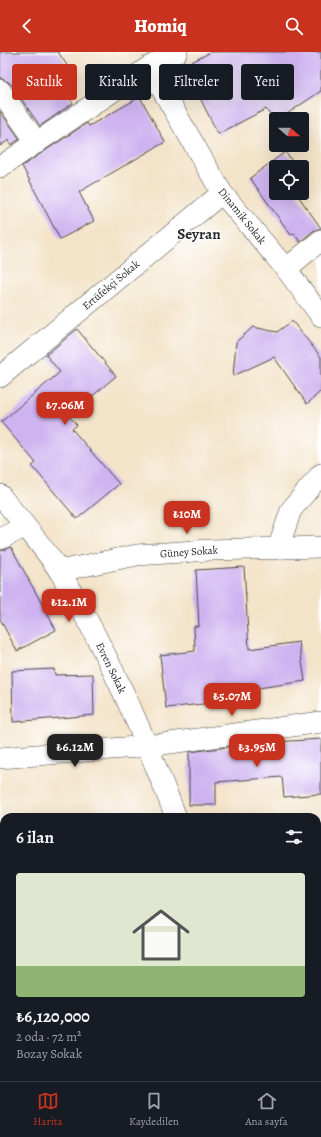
<!DOCTYPE html>
<html lang="tr">
<head>
<meta charset="utf-8">
<style>
  :root { --surface:#171b24; --page:#242831; --text:#f1f3f6; --muted:#9ea1a6; --line:#363941; --accent:#c8321e }
  body { margin:0; font-family:Alegreya,serif; background:var(--page); color:var(--text); height:100vh; display:flex; flex-direction:column; font-size:15px; white-space:nowrap }
  * { box-sizing:border-box; margin:0 }
  p { font-size:13px; color:var(--muted) }
  .icon { flex:none; width:22px; height:22px; fill:none; stroke:currentColor; stroke-width:2; stroke-linecap:round; stroke-linejoin:round }
  .map { position:relative; flex:1; overflow:hidden }
  .panel { position:absolute; left:0px; top:761px; width:321px; height:268px; display:flex; flex-direction:column; background:var(--surface); border-radius:12px 12px 0 0; box-shadow:0 4px 16px #0002 }
  .panel>* { flex:none }
  .guide { position:absolute; left:12px; top:12px; width:297px; height:36px; display:flex; gap:8px }
  .needle { width:26px; rotate:110deg }
  .buttons { position:absolute; left:269px; top:60px; display:grid; gap:8px }
  .buttons a { display:grid; place-items:center; width:40px; height:40px; border-radius:4px; background:var(--surface); box-shadow:0 4px 16px #0002; font-size:20px }
  .price { position:absolute; translate:-50% -34px; padding:0 9px; border-radius:8px; background:var(--accent); color:#fff; font-size:13px; line-height:26px; filter:drop-shadow(0 1px 2px #0008) }
  .price::after { content:''; position:absolute; left:50%; top:24px; width:12px; height:9px; margin-left:-6px; background:inherit; clip-path:polygon(0 0,100% 0,50% 100%) }
  .price.current { background:#222; color:#fff }
  ul { padding:0; list-style:none }
  li { display:grid; align-content:center; gap:8px; height:212px; padding:0 16px }
  li+li { border-top:1px solid var(--line) }
  li span { display:grid; place-items:center; height:124px; border-radius:4px; color:#555 }
  li>.icon { margin-inline-start:auto }
  span .icon { width:72px; height:72px; fill:#fffc; stroke-width:1 }
  li b { font-size:17px }
  h2 { display:flex; justify-content:space-between; align-items:center; height:48px; padding:0 16px; font-size:17px }
  .tag { padding:0 14px; border-radius:4px; background:var(--surface); box-shadow:0 4px 16px #0002; font-size:14px; line-height:36px }
  .tag.current { background:var(--accent); color:#fff }
  header { display:flex; justify-content:space-between; align-items:center; height:52px; padding:0 16px; background:var(--accent); color:#fff; font-size:18px; font-weight:800 }
  .tabs { display:flex; justify-content:space-around; align-items:center; height:56px; border-top:1px solid var(--line); background:var(--surface); font-size:11px; color:var(--muted) }
  .tabs a { display:grid; justify-items:center; gap:2px }
  .tabs .current { color:var(--accent) }
  .map>svg:first-child { display:block }
  .building { fill:#ceb3f0 }
  .lines { fill:none; stroke-linecap:round; stroke-linejoin:round }
  .minor-casing { stroke:#494743; stroke-width:22 }
  .minor { stroke:#fff; stroke-width:21 }
  .labels { text-anchor:middle; dominant-baseline:central; stroke-width:3; stroke-linejoin:round; paint-order:stroke }
  .street-label { font-size:11px; fill:#2b2b2b; stroke:#fff }
  .district-label { font-size:15px; font-weight:bold; fill:#2b2b2b; stroke:#fff }
</style>
</head>
<body>
<header><svg class="icon" aria-label="back" viewBox="0 0 24 24"><path d="M15 5l-7 7 7 7"/></svg>Homiq<svg class="icon" aria-label="search" viewBox="0 0 24 24"><circle cx="10" cy="10" r="6"/><path d="M15 15l6 6"/></svg></header>
<div class="map">
<svg width="321" height="1029" viewBox="0 0 321 1029">
  <rect width="100%" height="100%" fill="#fff"/>
  <filter id="ink" filterUnits="userSpaceOnUse"><feTurbulence type="fractalNoise" baseFrequency=".025" numOctaves="2"/><feDisplacementMap in="SourceGraphic" scale="8" xChannelSelector="R" yChannelSelector="G"/><feConvolveMatrix kernelMatrix="1 2 1 2 8 2 1 2 1" color-interpolation-filters="sRGB"/></filter>
  <filter id="wash" filterUnits="userSpaceOnUse"><feTurbulence type="fractalNoise" baseFrequency=".012" numOctaves="4" result="noise"/><feDisplacementMap in="SourceGraphic" scale="16" xChannelSelector="R" yChannelSelector="G"/><feGaussianBlur stdDeviation="0.9" result="paint"/><feColorMatrix in="noise" values="0 0 0 0 0 0 0 0 0 0 0 0 0 0 0 0 0 1.4 0 .05"/><feComposite in="paint" operator="in"/></filter>
  <g filter="url(#wash)">
    <rect width="100%" height="100%" fill="#f3e3c8"/>
    <g id="blocks">
      <!-- building -->
      <path class="building" d="M 0,0 L 58,0 L 77,28 L 63,38 L 73,51 L 40,74 L 10,31 L 0,26 Z
        M 211,0 L 321,0 L 321,39 L 275,70 L 266,57 L 218,82 L 184,14 Z
        M 140,45 L 165,90 L 79,140 L 94,169 L 60,187 L 22,114 L 87,71 L 89,74 Z
        M 0,59 L 20,87 L 11,93 L 9,88 L 0,94 Z
        M 285,100 L 297,115 L 276,115 L 276,141 L 296,141 L 321,176 L 313,179 L 300,190 L 294,181 L 291,183 L 250,126 Z
        M 292,269 L 321,305 L 321,339 L 307,352 L 274,305 L 233,324 L 236,290 L 253,275 L 277,280 Z
        M 77,277 L 116,324 L 69,364 L 77,373 L 72,377 L 119,432 L 77,467 L 32,414 L 36,411 L 1,370 L 60,320 L 46,303 Z
        M 11,495 L 56,578 L 17,599 L 0,567 L 0,499 Z
        M 244,515 L 249,597 L 299,590 L 305,629 L 239,639 L 239,648 L 166,656 L 160,603 L 195,599 L 194,574 L 199,574 L 196,518 Z
        M 54,617 L 55,623 L 93,622 L 94,663 L 13,670 L 12,619 Z
        M 321,687 L 321,742 L 284,745 L 282,725 L 216,730 L 216,753 L 189,753 L 189,700 L 260,691 Z"/>
    </g>
  </g>
  <g filter="url(#ink)">
    <use href="#blocks" fill-opacity="0" stroke="#494743" stroke-width="1"/>
    <g class="lines">
      <defs>
        <path id="minor" d="M 149,15 L 222,141 L 286,217 L 321,264
          M 0,38 L 37,91
          M 0,115 L 149,15 L 177,0
          M 286,217 L 321,188
          M 0,325 L 222,141
          M 0,443 C 19,467 44,495 60,520 C 107,598 143,681 176,765
          M 0,487 L 24,475
          M 278,497 L 291,458 L 321,422
          M 59,519 L 137,503 L 210,498 L 321,495
          M 0,706 L 148,694 L 321,670
          M 317,947 L 321,948
          M 0,1003 L 4,1003
          M 264,1025 L 266,1029
          M 22,1029 L 22,1025"/>
      </defs>
      <!-- minor casing -->
      <use href="#minor" class="minor-casing"/>
      <!-- minor -->
      <use href="#minor" class="minor"/>
    </g>
  </g>
  <g class="labels">
    <!-- street labels -->
    <g class="street-label">
      <text transform="translate(242 164) rotate(51)">Dinamik Sokak</text>
      <text transform="translate(111 233) rotate(-40)">Ertüfekçi Sokak</text>
      <text transform="translate(189 500) rotate(-4)">Güney Sokak</text>
      <text transform="translate(111 616) rotate(64)">Evren Sokak</text>
    </g>
    <!-- district labels -->
    <g class="district-label">
      <text x="199" y="182">Seyran</text>
    </g>
  </g>
</svg>
<div class="buttons">
<a><svg class="needle" viewBox="-14 -14 28 28"><path d="M0-13l5 13h-10z" fill="#e53935"/><path d="M0 13l5-13h-10z" fill="#9ea1a6"/></svg></a>
<a><svg class="icon" aria-label="locate" viewBox="0 0 24 24"><circle cx="12" cy="12" r="6"/><path d="M12 2v4M12 18v4M2 12h4M18 12h4"/></svg></a>
</div>
<b class="price" style="left:65px;top:374px">₺7.06M</b>
<b class="price" style="left:187px;top:483px">₺10M</b>
<b class="price" style="left:69px;top:571px">₺12.1M</b>
<b class="price" style="left:232px;top:665px">₺5.07M</b>
<b class="price current" style="left:75px;top:716px">₺6.12M</b>
<b class="price" style="left:257px;top:716px">₺3.95M</b>
<div class="guide">
<a class="tag current">Satılık</a>
<a class="tag">Kiralık</a>
<a class="tag">Filtreler</a>
<a class="tag">Yeni</a>
</div>
<section class="panel">
<h2>6 ilan<svg class="icon" aria-label="filters" viewBox="0 0 24 24"><path d="M4 7h16M4 17h16"/><circle cx="9" cy="7" r="2"/><circle cx="15" cy="17" r="2"/></svg></h2>
<ul>
<li><span style="background:linear-gradient(#dfe7d0 75%,#8fb573 0)"><svg class="icon" aria-label="home" viewBox="0 0 24 24"><path d="M3 11l9-7 9 7M6 9v11h12V9"/></svg></span><div><b>₺6,120,000</b><p>2 oda · 72 m²</p><p>Bozay Sokak</p></div></li>
</ul>
</section>
</div>
<nav class="tabs">
<a class="current"><svg class="icon" aria-label="map" viewBox="0 0 24 24"><path d="M3 6l6-2 6 2 6-2v14l-6 2-6-2-6 2zM9 4v14M15 6v14"/></svg>Harita</a>
<a><svg class="icon" aria-label="saved" viewBox="0 0 24 24"><path d="M7 4h10v16l-5-4-5 4z"/></svg>Kaydedilen</a>
<a><svg class="icon" aria-label="home" viewBox="0 0 24 24"><path d="M3 11l9-7 9 7M6 9v11h12V9"/></svg>Ana sayfa</a>
</nav>
</body>
</html>
